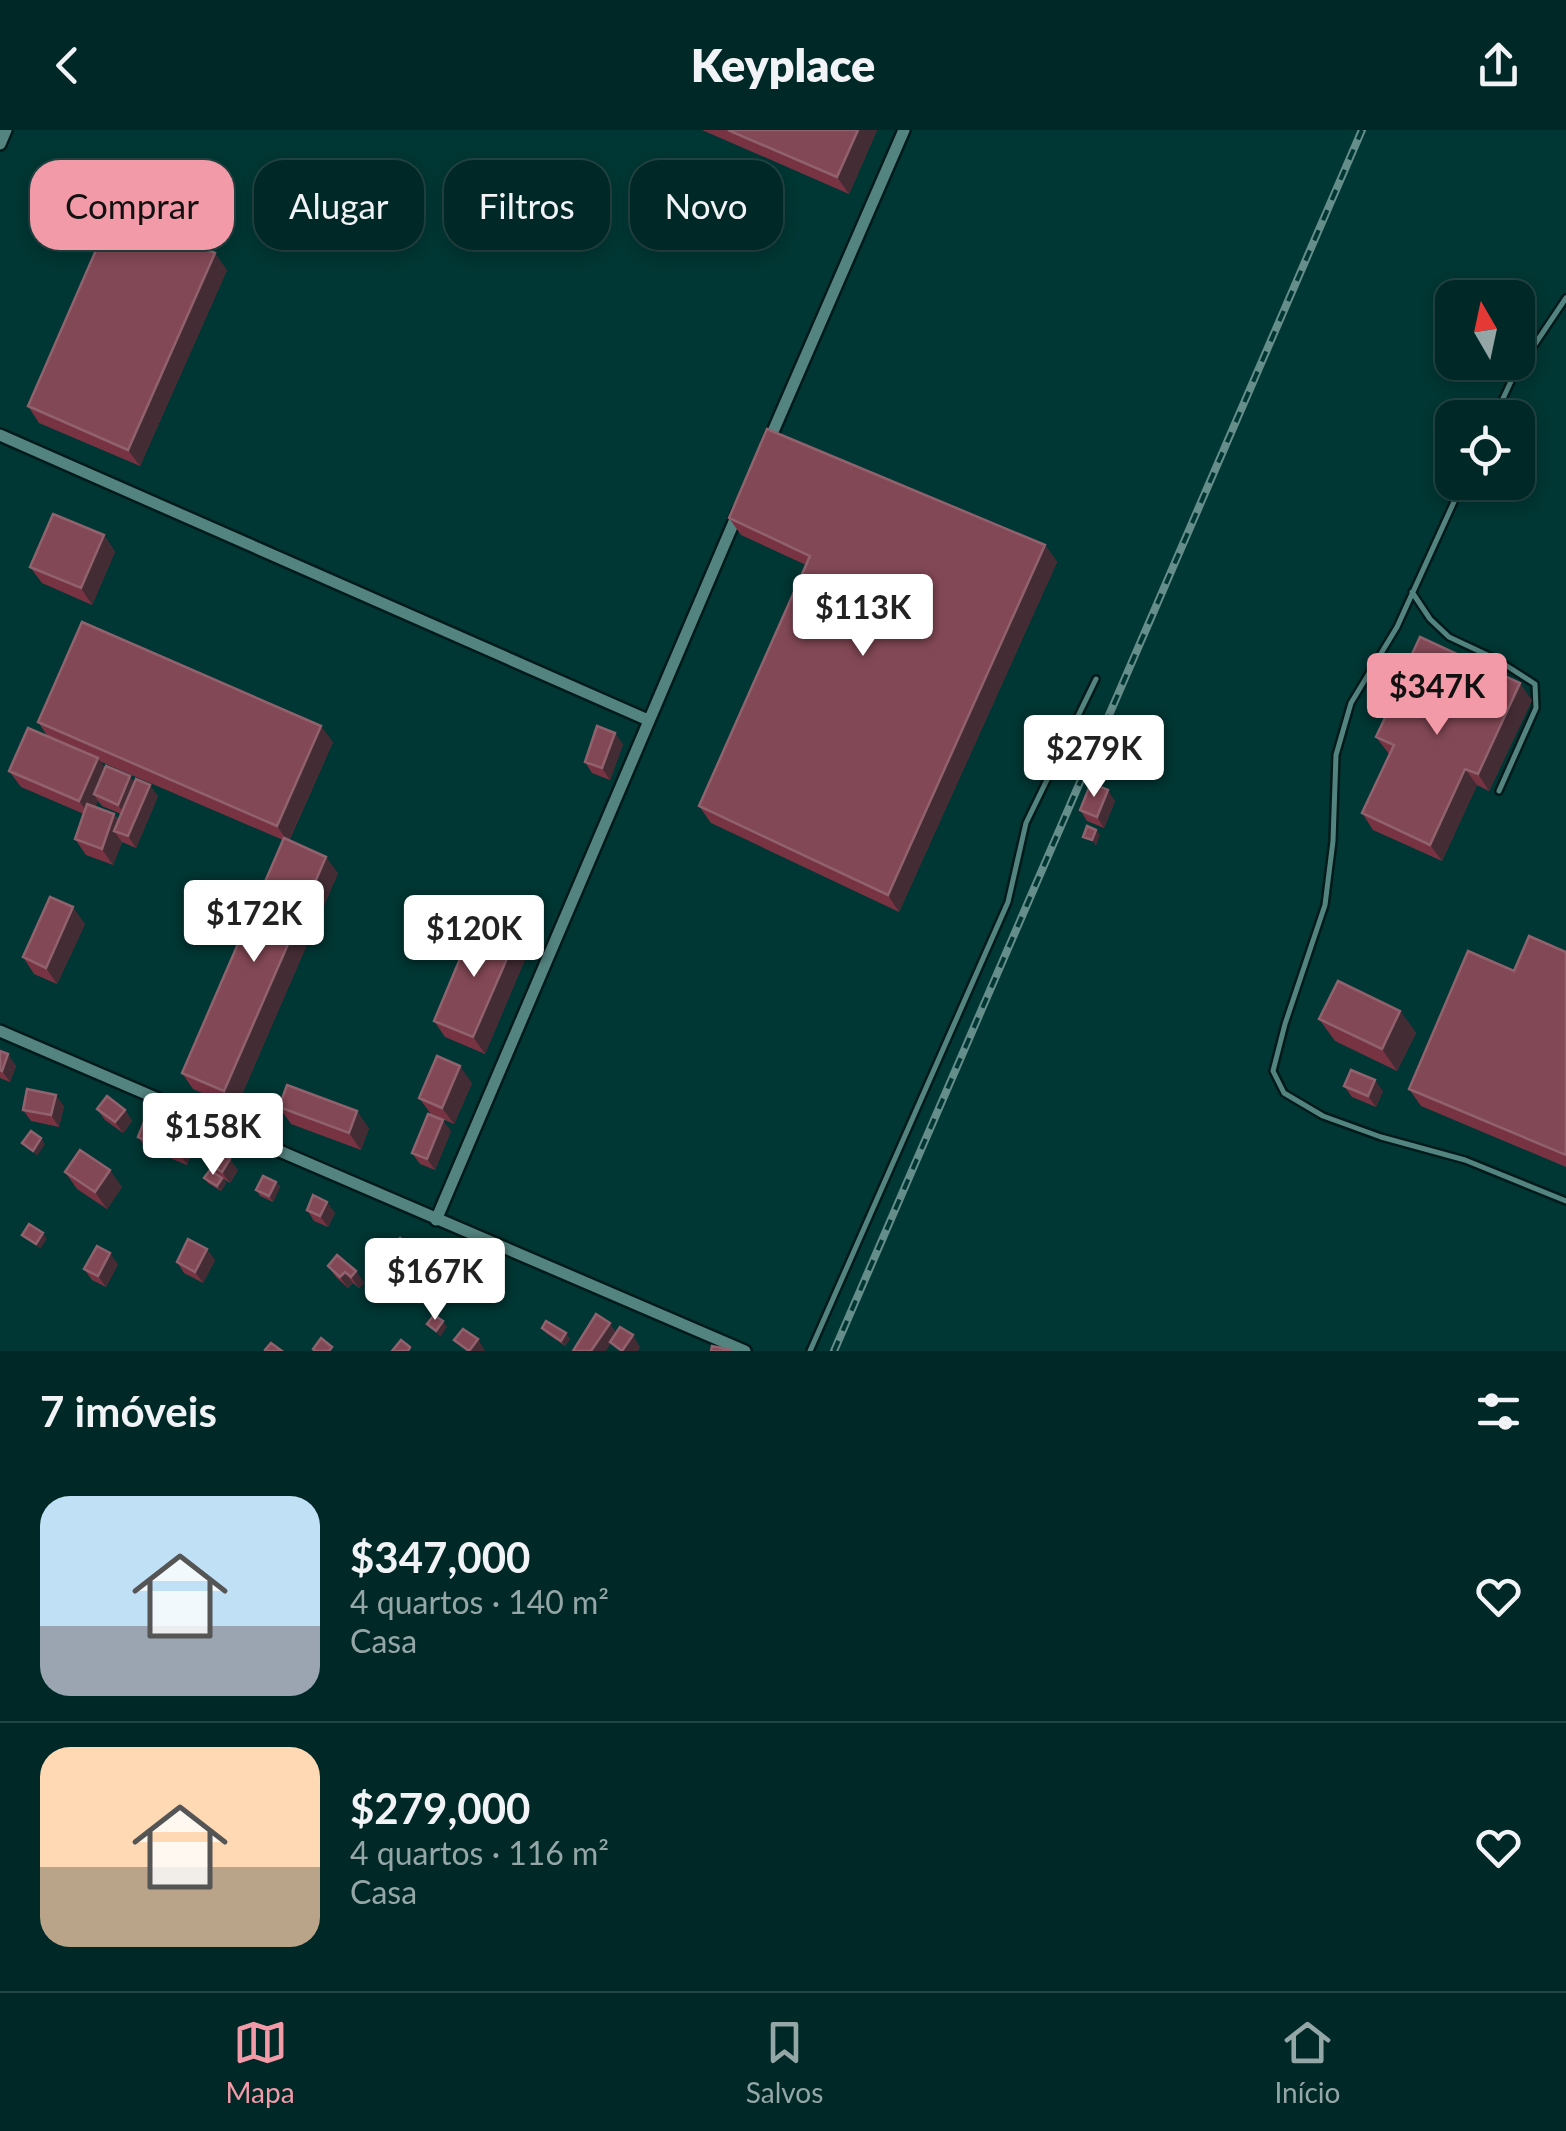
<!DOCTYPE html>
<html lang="pt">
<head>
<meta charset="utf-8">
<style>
  :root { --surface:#002826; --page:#0e3432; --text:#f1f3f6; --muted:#95a6a7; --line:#224443; --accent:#f39aa8 }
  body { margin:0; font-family:Lato,sans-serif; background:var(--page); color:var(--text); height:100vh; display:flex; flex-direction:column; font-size:38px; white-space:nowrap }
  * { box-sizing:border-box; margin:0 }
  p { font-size:32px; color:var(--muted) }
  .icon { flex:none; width:55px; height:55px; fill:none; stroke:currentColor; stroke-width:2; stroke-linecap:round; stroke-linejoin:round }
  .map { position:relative; height:1221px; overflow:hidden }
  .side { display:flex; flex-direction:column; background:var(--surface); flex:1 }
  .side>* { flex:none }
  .banner { position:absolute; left:30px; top:30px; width:1000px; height:90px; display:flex; gap:20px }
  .needle { width:65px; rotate:351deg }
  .controls { position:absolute; left:1435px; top:150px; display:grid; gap:20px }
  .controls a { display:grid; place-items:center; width:100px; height:100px; border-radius:20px; background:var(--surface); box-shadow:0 5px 15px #0003,0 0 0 2px var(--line); font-size:50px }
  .price { position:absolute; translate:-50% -85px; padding:0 22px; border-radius:10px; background:#fff; color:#222; font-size:32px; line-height:65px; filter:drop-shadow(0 2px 5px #0008) }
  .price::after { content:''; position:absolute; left:50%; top:60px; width:30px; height:22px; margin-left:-15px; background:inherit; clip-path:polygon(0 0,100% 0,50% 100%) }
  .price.selected { background:var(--accent); color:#111 }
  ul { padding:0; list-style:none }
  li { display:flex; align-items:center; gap:30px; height:250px; padding:0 40px }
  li+li { border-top:2px solid var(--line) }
  li span { display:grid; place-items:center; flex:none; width:280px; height:200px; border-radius:30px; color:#555 }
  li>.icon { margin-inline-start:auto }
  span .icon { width:120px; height:120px; fill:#fffc; stroke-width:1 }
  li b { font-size:42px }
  h2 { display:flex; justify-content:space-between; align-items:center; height:120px; padding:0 40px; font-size:42px }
  .tag { padding:0 35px; border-radius:30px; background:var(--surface); box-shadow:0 5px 15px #0003,0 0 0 2px var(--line); font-size:35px; line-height:90px }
  .tag.selected { background:var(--accent); color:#111 }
  header { display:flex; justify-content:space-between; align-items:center; height:130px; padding:0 40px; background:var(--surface); font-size:45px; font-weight:800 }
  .dock { display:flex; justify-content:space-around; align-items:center; height:140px; border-top:2px solid var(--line); background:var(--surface); font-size:28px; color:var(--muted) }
  .dock a { display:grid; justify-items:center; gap:5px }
  .dock .selected { color:var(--accent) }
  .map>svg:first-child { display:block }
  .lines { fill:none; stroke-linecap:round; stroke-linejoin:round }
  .service-casing { stroke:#021a19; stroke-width:10 }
  .minor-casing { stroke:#021a19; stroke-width:16 }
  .service { stroke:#548480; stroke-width:5 }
  .minor { stroke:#548480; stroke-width:11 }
  .rail-casing { stroke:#658d8a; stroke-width:8 }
  .rail { stroke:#003633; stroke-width:4; stroke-dasharray:11; stroke-linecap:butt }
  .wall { fill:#783343; fill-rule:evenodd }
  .shaded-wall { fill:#442c35 }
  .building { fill:#834855; stroke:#90626e; stroke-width:2.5 }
</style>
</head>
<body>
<header><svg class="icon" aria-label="back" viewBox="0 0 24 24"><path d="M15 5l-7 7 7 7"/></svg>Keyplace<svg class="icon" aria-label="share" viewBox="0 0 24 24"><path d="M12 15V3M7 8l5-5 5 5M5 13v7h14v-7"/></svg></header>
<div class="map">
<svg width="1566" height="1221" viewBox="0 0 1566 1221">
  <rect width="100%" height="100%" fill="#003633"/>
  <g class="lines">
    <defs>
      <path id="service" d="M 1494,288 L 1513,247 L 1566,168
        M 1463,352 L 1397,497 L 1351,573 L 1336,625 L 1333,711 L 1325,775 L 1285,894 L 1273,941 L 1284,963 L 1323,986 L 1381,1007 L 1465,1030 L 1566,1071
        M 1412,462 L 1430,489 L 1449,507 L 1496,529 L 1535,554 L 1536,578 L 1499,661
        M 810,1221 L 1008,772 L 1026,693 L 1096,549"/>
      <path id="minor" d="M 0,14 L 6,0
        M 0,305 L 648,590
        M 768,313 L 904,0
        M 0,901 L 745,1221
        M 436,1090 L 739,380"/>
    </defs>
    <!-- service casing -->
    <use href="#service" class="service-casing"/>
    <!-- minor casing -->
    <use href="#minor" class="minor-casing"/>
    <!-- service -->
    <use href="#service" class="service"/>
    <!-- minor -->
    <use href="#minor" class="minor"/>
    <defs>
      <path id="rail" d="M 834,1221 L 1362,0"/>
    </defs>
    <!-- rail casing -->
    <use href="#rail" class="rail-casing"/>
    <!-- rail -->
    <use href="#rail" class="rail"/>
  </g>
  <!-- wall -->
  <path class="wall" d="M 702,0 L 877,0 L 849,64 Z
    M 227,140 L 140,336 L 39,293 L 28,276 Z
    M 729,388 L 1045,415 L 1057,432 L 899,782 L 711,693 L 699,676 L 806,435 L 741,405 Z
    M 104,405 L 115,422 L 92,475 L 42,453 L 30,437 Z
    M 1420,507 L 1532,570 L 1489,661 L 1477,655 L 1442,731 L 1373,700 L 1362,683 L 1389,624 L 1376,607 L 1412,562 L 1417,552 L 1406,537 Z
    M 38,592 L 333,612 L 289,711 L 338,743 L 236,978 L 193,959 L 182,943 L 283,710 L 99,631 L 105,639 L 135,652 L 158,666 L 136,718 L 122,712 L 113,735 L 86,725 L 75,709 L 84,684 L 21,657 L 9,641 L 48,607 ZM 98,671 L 102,676 L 121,684 L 119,690 L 114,684 L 95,677 Z
    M 623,614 L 610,650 L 592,643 L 585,632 Z
    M 1115,671 L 1104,698 L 1087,691 L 1080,680 Z
    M 85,794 L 57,854 L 34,844 L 23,827 Z
    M 515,810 L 526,827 L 485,924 L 445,907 L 434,891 Z
    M 1566,822 L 1566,1037 L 1421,976 L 1409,959 L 1514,841 Z
    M 1400,881 L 1416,903 L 1397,941 L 1335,911 L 1319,889 Z
    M 0,921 L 16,936 L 10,952 L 0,948 Z
    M 472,953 L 454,994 L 431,984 L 419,968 Z
    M 1344,956 L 1383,961 L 1376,977 L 1352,967 Z
    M 64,976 L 59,997 L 31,991 L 23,980 Z
    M 279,977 L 369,998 L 361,1020 L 291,994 Z
    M 97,979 L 125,980 L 132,991 L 123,1003 L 105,990 Z
    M 157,992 L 165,1003 L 157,1023 L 146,1018 L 138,1007 Z
    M 190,997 L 197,1008 L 187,1035 L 172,1029 L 164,1018 Z
    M 451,1001 L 435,1040 L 420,1034 L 412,1023 Z
    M 205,1031 L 238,1040 L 230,1053 L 223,1049 L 226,1053 L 221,1061 L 208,1053 L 204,1048 L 212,1041 Z
    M 65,1042 L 122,1057 L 107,1079 L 77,1059 Z
    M 276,1052 L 280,1057 L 273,1072 L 260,1066 L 256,1060 Z
    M 307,1080 L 335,1083 L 328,1097 L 314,1091 Z
    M 215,1130 L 203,1153 L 184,1143 L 177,1132 Z
    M 118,1134 L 106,1157 L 92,1150 L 84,1139 Z
    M 328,1136 L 356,1141 L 364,1153 L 359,1158 L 353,1153 L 348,1158 L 336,1147 Z
    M 420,1151 L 428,1162 L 419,1174 L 403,1163 L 395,1152 Z
    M 542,1198 L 570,1209 L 565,1216 L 546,1203 Z"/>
  <!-- shaded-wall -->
  <path class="shaded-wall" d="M 858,0 L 877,0 L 849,64 L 837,47 Z
    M 215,123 L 227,140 L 140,336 L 128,320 Z
    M 104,405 L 115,422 L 92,475 L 81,458 Z
    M 1045,415 L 1057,432 L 899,782 L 888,765 Z
    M 1520,553 L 1532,570 L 1489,661 L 1478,644 Z
    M 321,596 L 333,612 L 288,712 L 277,696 Z
    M 615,603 L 623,614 L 610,650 L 602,638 Z
    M 98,628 L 110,645 L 94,664 L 98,671 L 91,687 L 79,671 Z
    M 1465,639 L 1477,655 L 1442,731 L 1430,715 Z
    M 130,646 L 138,657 L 126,686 L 118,675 Z
    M 150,655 L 158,666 L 136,718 L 128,706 Z
    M 1108,660 L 1115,671 L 1104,698 L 1097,687 Z
    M 114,684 L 126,701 L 114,701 L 122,712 L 113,735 L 102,719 Z
    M 1096,700 L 1100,705 L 1096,716 L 1092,710 Z
    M 326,727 L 338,743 L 236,978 L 224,961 Z
    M 73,777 L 85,794 L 57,854 L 46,838 Z
    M 515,810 L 526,827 L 485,924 L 473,907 Z
    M 1400,881 L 1416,903 L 1397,941 L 1382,919 Z
    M 8,924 L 16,936 L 10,952 L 2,941 Z
    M 460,936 L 472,953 L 454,994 L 442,978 Z
    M 1375,950 L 1383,961 L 1376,977 L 1368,966 Z
    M 56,965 L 64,976 L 59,997 L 51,985 Z
    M 125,980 L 132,991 L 123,1003 L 115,992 Z
    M 357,981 L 369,998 L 361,1020 L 349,1003 Z
    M 443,990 L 451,1001 L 435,1040 L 427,1029 Z
    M 157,992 L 165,1003 L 157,1023 L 150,1012 Z
    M 190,997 L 197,1008 L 187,1035 L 180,1024 Z
    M 41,1008 L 45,1014 L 37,1026 L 33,1021 Z
    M 230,1029 L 238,1040 L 230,1053 L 222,1042 Z
    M 110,1040 L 122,1057 L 107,1079 L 95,1062 Z
    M 222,1048 L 226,1053 L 221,1061 L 217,1056 Z
    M 276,1052 L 280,1057 L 273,1072 L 269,1066 Z
    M 327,1072 L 335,1083 L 328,1097 L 320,1086 Z
    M 43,1103 L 47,1109 L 40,1119 L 36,1114 Z
    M 409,1117 L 413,1122 L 407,1130 L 403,1124 Z
    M 207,1119 L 215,1130 L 203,1153 L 195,1142 Z
    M 110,1123 L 118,1134 L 106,1157 L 98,1146 Z
    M 356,1141 L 364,1153 L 359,1158 L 351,1147 Z
    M 345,1142 L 353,1153 L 348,1158 L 340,1147 Z
    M 420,1151 L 428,1162 L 419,1174 L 411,1163 Z
    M 492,1152 L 495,1158 L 488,1167 L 484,1162 Z
    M 443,1191 L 447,1197 L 440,1207 L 436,1201 Z
    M 610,1193 L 617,1204 L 606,1221 L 591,1221 Z
    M 566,1203 L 570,1209 L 565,1216 L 561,1211 Z
    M 633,1205 L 640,1217 L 638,1221 L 622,1221 Z
    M 478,1209 L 485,1221 L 469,1221 Z"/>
  <!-- building -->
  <path class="building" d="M 728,0 L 858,0 L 837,47 Z
    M 114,79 L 215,123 L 128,320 L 28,276 Z
    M 767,299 L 1045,415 L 888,765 L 699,676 L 810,426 L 729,388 Z
    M 53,384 L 104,405 L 81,458 L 30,437 Z
    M 82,492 L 321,596 L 277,696 L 38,592 Z
    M 1420,507 L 1520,553 L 1478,644 L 1465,639 L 1430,715 L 1362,683 L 1394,615 L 1376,607 L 1400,556 L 1412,562 L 1422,540 L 1406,537 Z
    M 597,596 L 615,603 L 602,638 L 585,632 Z
    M 28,598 L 98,628 L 79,671 L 9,641 Z
    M 106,636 L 130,646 L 118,675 L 94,664 Z
    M 136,649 L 150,655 L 128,706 L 114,701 Z
    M 1091,653 L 1108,660 L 1097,687 L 1080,680 Z
    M 87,674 L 114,684 L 102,719 L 75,709 Z
    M 1087,696 L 1096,700 L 1092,710 L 1083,707 Z
    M 284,708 L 326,727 L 224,961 L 182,943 Z
    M 50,767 L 73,777 L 46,838 L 23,827 Z
    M 475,793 L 515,810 L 473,907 L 434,891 Z
    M 1529,806 L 1566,822 L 1566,1025 L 1409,959 L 1468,821 L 1514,841 Z
    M 1338,851 L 1400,881 L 1382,919 L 1319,889 Z
    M 0,921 L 8,924 L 2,941 L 0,940 Z
    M 437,926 L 460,936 L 442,978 L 419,968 Z
    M 1351,940 L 1375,950 L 1368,966 L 1344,956 Z
    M 287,955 L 357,981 L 349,1003 L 279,977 Z
    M 27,959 L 56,965 L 51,985 L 23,980 Z
    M 107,966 L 125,980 L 115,992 L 97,979 Z
    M 428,984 L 443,990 L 427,1029 L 412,1023 Z
    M 146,987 L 157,992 L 150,1012 L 138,1007 Z
    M 174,991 L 190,997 L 180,1024 L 164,1018 Z
    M 31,1001 L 41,1008 L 33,1021 L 22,1013 Z
    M 213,1018 L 230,1029 L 222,1042 L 205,1031 Z
    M 80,1020 L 110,1040 L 95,1062 L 65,1042 Z
    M 210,1040 L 222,1048 L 217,1056 L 204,1048 Z
    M 263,1046 L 276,1052 L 269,1066 L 256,1060 Z
    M 313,1065 L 327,1072 L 320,1086 L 307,1080 Z
    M 29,1094 L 43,1103 L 36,1114 L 22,1105 Z
    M 400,1108 L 409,1117 L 403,1124 L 393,1115 Z
    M 188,1109 L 207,1119 L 195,1142 L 177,1132 Z
    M 97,1116 L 110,1123 L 98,1146 L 84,1139 Z
    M 337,1125 L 356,1141 L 351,1147 L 345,1142 L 340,1147 L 328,1136 Z
    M 403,1140 L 420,1151 L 411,1163 L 395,1152 Z
    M 480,1143 L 492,1152 L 484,1162 L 472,1152 Z
    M 596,1184 L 610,1193 L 591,1221 L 573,1221 Z
    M 434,1185 L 443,1191 L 436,1201 L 427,1194 Z
    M 546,1191 L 566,1203 L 561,1211 L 542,1198 Z
    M 620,1197 L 633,1205 L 622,1221 L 610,1212 Z
    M 463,1199 L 478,1209 L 469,1221 L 454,1210 Z
    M 321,1208 L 332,1217 L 329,1221 L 315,1221 L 313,1219 Z
    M 401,1210 L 410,1217 L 408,1221 L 392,1221 Z
    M 271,1213 L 282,1221 L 266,1221 L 265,1220 Z
    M 712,1216 L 731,1220 L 731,1221 L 711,1221 Z"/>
</svg>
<div class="controls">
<a><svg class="needle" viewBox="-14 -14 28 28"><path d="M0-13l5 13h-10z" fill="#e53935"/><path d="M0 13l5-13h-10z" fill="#95a6a7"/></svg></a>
<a><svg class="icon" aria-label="locate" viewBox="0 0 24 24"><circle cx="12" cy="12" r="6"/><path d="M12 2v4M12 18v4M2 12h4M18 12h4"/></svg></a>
</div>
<b class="price" style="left:863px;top:529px">$113K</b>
<b class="price selected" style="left:1437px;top:608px">$347K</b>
<b class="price" style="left:1094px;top:670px">$279K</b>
<b class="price" style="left:254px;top:835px">$172K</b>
<b class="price" style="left:474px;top:850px">$120K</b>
<b class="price" style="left:213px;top:1048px">$158K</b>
<b class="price" style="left:435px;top:1193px">$167K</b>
<div class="banner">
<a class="tag selected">Comprar</a>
<a class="tag">Alugar</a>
<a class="tag">Filtros</a>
<a class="tag">Novo</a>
</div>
</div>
<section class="side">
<h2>7 imóveis<svg class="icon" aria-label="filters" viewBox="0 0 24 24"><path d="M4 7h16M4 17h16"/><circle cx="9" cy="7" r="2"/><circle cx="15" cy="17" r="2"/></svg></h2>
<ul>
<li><span style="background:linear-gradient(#bfe0f5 65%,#9aa5b1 0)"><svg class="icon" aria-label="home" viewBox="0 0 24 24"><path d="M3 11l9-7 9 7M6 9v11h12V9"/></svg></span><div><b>$347,000</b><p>4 quartos · 140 m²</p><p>Casa</p></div><svg class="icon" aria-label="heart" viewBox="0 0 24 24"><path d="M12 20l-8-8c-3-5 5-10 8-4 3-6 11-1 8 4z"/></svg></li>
<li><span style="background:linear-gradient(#ffd9b3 60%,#b9a48a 0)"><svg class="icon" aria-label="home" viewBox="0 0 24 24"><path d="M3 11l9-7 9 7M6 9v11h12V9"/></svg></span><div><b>$279,000</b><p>4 quartos · 116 m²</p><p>Casa</p></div><svg class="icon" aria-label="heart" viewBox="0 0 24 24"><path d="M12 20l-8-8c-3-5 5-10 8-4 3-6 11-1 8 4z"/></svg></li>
</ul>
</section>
<nav class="dock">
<a class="selected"><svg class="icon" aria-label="map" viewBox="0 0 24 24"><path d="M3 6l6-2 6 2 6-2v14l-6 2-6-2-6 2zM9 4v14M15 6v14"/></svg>Mapa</a>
<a><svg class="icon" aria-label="saved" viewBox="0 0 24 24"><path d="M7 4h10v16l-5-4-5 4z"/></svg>Salvos</a>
<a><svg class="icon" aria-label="home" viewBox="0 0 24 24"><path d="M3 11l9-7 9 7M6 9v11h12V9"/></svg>Início</a>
</nav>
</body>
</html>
